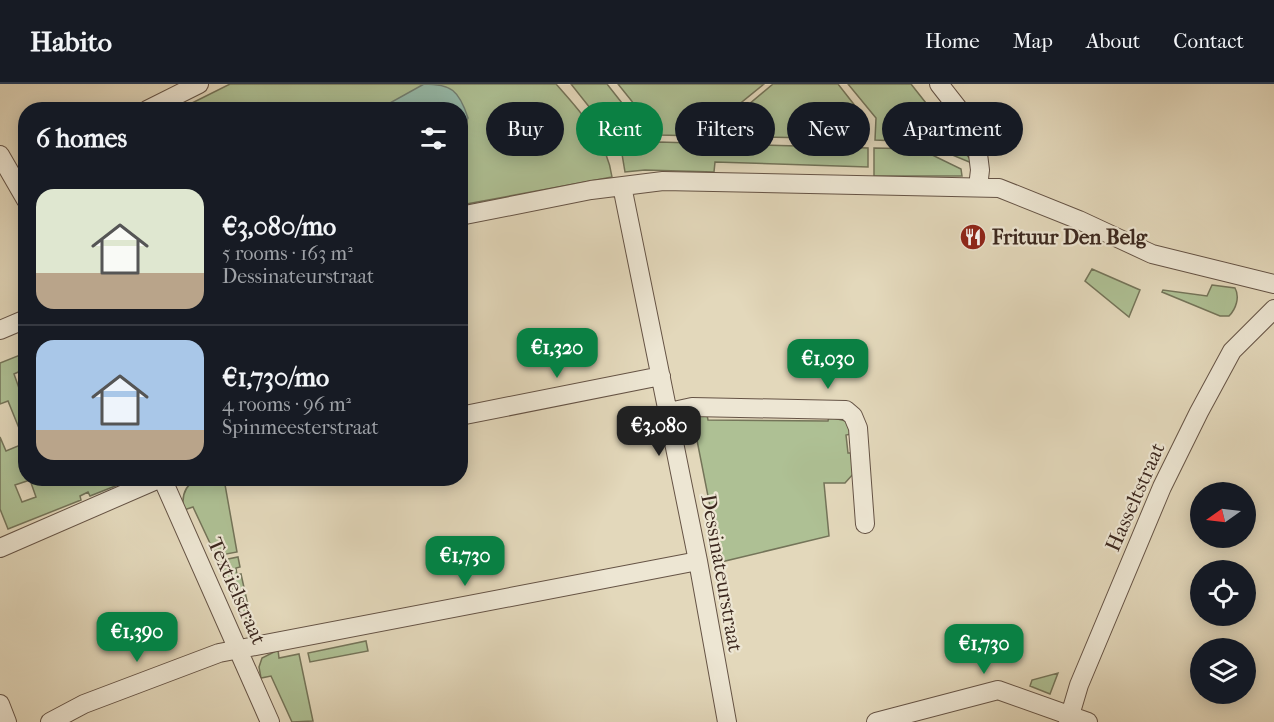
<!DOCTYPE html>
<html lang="en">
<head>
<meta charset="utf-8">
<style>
  :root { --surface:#171b24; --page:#242831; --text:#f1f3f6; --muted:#9ea1a6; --line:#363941; --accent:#0b8043 }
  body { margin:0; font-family:"IM FELL French Canon",serif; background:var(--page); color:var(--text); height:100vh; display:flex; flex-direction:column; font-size:22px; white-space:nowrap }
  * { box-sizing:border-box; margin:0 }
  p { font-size:20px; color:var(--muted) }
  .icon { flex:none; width:33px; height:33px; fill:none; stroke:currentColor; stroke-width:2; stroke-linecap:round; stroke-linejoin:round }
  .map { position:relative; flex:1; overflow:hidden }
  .side { position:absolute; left:18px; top:18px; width:450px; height:384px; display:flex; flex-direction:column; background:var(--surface); border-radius:24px; box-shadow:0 3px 15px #0003 }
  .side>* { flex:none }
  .banner { position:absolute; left:486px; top:18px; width:570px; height:54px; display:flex; gap:12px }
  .needle { width:39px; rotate:256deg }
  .fabs { position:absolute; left:1190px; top:398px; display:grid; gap:12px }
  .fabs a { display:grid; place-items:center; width:66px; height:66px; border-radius:50%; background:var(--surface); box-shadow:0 3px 15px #0003; font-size:30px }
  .price { position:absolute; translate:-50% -51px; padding:0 14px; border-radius:12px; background:var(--accent); color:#fff; font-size:20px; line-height:39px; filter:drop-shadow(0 2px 3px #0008) }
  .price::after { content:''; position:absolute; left:50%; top:36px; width:18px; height:14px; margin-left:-9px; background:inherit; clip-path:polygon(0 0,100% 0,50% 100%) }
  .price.on { background:#222; color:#fff }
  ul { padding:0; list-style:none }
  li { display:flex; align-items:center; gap:18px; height:150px; padding:0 18px }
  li+li { border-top:2px solid var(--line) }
  li span { display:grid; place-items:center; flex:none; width:168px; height:120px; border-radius:18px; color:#555 }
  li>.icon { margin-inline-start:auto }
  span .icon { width:72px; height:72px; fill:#fffc; stroke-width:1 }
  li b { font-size:26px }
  h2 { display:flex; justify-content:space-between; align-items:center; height:72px; padding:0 18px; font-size:26px }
  .pill { padding:0 21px; border-radius:27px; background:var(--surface); box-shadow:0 3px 15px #0003; font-size:21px; line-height:54px }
  .pill.on { background:var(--accent); color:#fff }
  header { display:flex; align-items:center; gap:36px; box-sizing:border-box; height:84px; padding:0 30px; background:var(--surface); border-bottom:2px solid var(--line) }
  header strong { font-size:28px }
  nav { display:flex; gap:33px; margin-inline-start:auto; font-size:21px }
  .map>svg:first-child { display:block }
  .green { fill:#aec094; stroke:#747459; stroke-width:1.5; fill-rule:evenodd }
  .water { fill:#96bbab; stroke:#728073; stroke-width:1.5 }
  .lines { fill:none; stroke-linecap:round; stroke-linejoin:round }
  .street-casing { stroke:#655345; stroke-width:20 }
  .street { stroke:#ede6d3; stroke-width:18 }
  .labels { text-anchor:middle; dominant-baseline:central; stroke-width:4.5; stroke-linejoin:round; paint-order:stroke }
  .poi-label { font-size:21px; font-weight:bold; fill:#3b271e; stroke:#ede6d3; text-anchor:start }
  .street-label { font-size:21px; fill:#3b271e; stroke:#ede6d3 }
</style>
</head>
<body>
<header>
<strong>Habito</strong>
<nav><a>Home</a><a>Map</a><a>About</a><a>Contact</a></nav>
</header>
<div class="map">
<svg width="1274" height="638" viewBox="0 0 1274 638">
  <rect width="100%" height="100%" fill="#e3d8bb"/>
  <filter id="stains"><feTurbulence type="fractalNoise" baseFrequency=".00333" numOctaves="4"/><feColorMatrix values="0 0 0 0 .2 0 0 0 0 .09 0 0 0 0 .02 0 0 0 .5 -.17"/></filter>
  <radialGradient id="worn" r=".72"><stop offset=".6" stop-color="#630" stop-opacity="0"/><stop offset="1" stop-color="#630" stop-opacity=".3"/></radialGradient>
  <!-- green -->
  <path class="green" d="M 230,0 L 556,0 C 580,27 607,56 612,93 L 461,121 L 460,26 L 178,26 Z
    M 571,0 L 607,0 L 648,52 L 617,58 Z
    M 618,0 L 764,0 L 700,52 L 659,51 Z
    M 773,0 L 838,0 L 867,37 L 867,55 L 711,52 Z
    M 848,0 L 911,0 L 974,80 L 921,58 L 875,56 L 876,34 Z
    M 658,58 L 868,64 L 868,83 L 715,78 L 714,88 L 645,86 L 625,88 L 621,64 Z
    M 874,64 L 920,65 L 961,85 L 962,92 L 874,92 Z
    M 1092,185 L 1140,206 L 1129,233 L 1085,197 Z
    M 1212,201 L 1235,204 C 1240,213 1236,225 1229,232 L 1220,232 L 1162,208 L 1163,206 L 1207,212 Z
    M 25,269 L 25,285 L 14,290 L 20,307 L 25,305 L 25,359 L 8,317 L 0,320 L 0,279 Z
    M 692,331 L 707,331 L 708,336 L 828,337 L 829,333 L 846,337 L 851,350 L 846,351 L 848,369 L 853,369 L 854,389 L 845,399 L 824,399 L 829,452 L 721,478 Z
    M 0,353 L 6,367 L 25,359 L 26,394 L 133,395 L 90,412 L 88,408 L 80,412 L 81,416 L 8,445 L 0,425 ZM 30,396 L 36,413 L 22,418 L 15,401 Z
    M 196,395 L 224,395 L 237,468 L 216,472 L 193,423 L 184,426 C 181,413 185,402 196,395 Z
    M 238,473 L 240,483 L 236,484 L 237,491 L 241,490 L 251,535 L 247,536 L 218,477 Z
    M 366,557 L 368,567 L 310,578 L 308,569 Z
    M 278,566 L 279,574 L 299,570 L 313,637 L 292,638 L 271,592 L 261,594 L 259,583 L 262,574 Z
    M 1058,589 L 1050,610 L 1030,602 L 1032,596 Z"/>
  <!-- water -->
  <path class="water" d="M 424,0 C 451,0 459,6 468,34 L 465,41 L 461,42 L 460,26 L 379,25 Z"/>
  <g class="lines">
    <defs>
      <path id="street" d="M 939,0 L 975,46 L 980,86 L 978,103
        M 147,26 L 199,0
        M 0,71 L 26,116
        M 622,102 L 698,477 L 727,638
        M 460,132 L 591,106 L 663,97 L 999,104 L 1079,136 L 1152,170 L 1274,200
        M 0,246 L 26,235
        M 669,328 L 692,323 L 846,326 L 853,332 L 858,344 L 865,440
        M 460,332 L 661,292
        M 162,394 L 270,638
        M 0,464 L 161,394
        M 0,620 L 7,638
        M 50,638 L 84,620 L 219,569 L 698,477
        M 876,638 L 998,606 L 1088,638
        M 1068,638 L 1079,601 L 1162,403 L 1199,328 L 1232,267 L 1274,225"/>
    </defs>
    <!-- street casing -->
    <use href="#street" class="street-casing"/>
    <!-- street -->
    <use href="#street" class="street"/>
  </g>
  <!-- icons -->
  <defs>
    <symbol id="restaurant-disc" viewBox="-11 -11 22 22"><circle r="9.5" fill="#8f2418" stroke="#ede6d3"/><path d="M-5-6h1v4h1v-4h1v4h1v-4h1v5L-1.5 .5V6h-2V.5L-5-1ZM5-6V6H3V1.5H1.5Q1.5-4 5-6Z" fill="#fff"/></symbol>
  </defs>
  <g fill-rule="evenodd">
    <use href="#restaurant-disc" x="958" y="138" width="30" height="30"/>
  </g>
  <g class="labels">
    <!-- poi labels -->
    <g class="poi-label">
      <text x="992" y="153">Frituur Den Belg</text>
    </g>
    <!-- street labels -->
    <g class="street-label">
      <text transform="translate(1135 413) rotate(-66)">Hasseltstraat</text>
      <text transform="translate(722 489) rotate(80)">Dessinateurstraat</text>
      <text transform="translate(237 507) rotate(66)">Textielstraat</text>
    </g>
  </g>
  <rect width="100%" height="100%" filter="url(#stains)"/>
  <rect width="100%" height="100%" fill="url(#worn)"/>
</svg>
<div class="fabs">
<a><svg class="needle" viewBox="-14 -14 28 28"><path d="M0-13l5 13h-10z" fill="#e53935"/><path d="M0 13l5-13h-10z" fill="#9ea1a6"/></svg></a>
<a><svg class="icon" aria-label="locate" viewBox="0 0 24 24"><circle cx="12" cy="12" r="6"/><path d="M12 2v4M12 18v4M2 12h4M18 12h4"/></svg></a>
<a><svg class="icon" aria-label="layers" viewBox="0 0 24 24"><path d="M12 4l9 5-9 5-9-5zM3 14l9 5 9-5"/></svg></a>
</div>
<b class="price" style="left:557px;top:295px">€1,320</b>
<b class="price" style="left:828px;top:306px">€1,030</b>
<b class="price on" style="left:659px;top:373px">€3,080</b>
<b class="price" style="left:465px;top:503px">€1,730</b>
<b class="price" style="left:137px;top:579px">€1,390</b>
<b class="price" style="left:984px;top:591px">€1,730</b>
<div class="banner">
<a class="pill">Buy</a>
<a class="pill on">Rent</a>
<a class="pill">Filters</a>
<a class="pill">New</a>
<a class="pill">Apartment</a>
</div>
<section class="side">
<h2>6 homes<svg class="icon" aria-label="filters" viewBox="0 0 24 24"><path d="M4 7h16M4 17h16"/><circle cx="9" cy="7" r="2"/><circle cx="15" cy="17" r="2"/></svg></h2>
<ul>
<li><span style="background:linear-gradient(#dfe7d0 70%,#b9a48a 0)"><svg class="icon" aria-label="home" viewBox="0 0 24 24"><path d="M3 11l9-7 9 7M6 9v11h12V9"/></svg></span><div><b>€3,080/mo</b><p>5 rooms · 163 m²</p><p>Dessinateurstraat</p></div></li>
<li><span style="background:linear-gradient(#a9c7e8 75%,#b9a48a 0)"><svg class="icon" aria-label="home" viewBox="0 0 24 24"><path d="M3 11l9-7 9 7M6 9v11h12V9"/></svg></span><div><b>€1,730/mo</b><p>4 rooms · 96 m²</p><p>Spinmeesterstraat</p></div></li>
</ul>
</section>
</div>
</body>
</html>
